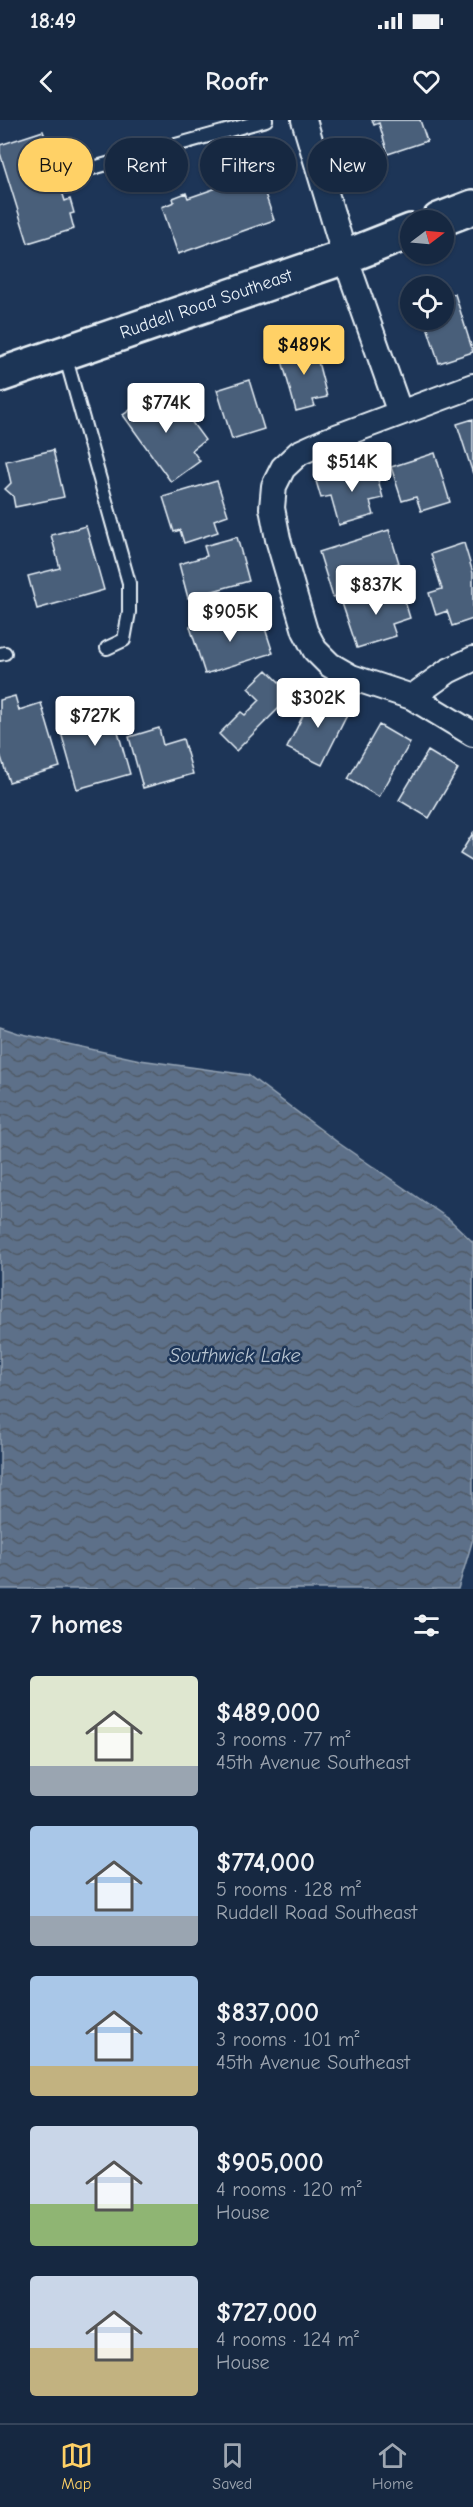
<!DOCTYPE html>
<html lang="en">
<head>
<meta charset="utf-8">
<style>
  :root { --surface:#162841; --page:#23344c; --text:#f1f3f6; --muted:#9ea6b1; --line:#35445a; --accent:#ffd166 }
  body { margin:0; font-family:"Comic Neue",sans-serif; background:var(--page); color:var(--text); height:100vh; display:flex; flex-direction:column; font-size:22px; white-space:nowrap }
  * { box-sizing:border-box; margin:0 }
  p { font-size:20px; color:var(--muted) }
  .icon { flex:none; width:33px; height:33px; fill:none; stroke:currentColor; stroke-width:2; stroke-linecap:round; stroke-linejoin:round }
  .map { position:relative; height:1469px; overflow:hidden }
  .sheet { display:flex; flex-direction:column; background:var(--surface); flex:1 }
  .sheet>* { flex:none }
  .top-card { position:absolute; left:18px; top:18px; width:438px; height:54px; display:flex; gap:12px }
  .needle { width:39px; rotate:74deg }
  .controls { position:absolute; left:400px; top:90px; display:grid; gap:12px }
  .controls a { display:grid; place-items:center; width:54px; height:54px; border-radius:50%; background:var(--surface); box-shadow:0 2px 4px #0004,0 0 0 2px var(--line); font-size:30px }
  .price { position:absolute; translate:-50% -51px; padding:0 14px; border-radius:6px; background:#fff; color:#222; font-size:20px; line-height:39px; filter:drop-shadow(0 2px 3px #0008) }
  .price::after { content:''; position:absolute; left:50%; top:36px; width:18px; height:14px; margin-left:-9px; background:inherit; clip-path:polygon(0 0,100% 0,50% 100%) }
  .price.on { background:var(--accent); color:#111 }
  ul { padding:0; list-style:none }
  li { display:flex; align-items:center; gap:18px; height:150px; padding:0 30px }
  li span { display:grid; place-items:center; flex:none; width:168px; height:120px; border-radius:6px; color:#555 }
  li>.icon { margin-inline-start:auto }
  span .icon { width:72px; height:72px; fill:#fffc; stroke-width:1 }
  li b { font-size:26px }
  h2 { display:flex; justify-content:space-between; align-items:center; height:72px; padding:0 30px; font-size:26px }
  .tag { padding:0 21px; border-radius:27px; background:var(--surface); box-shadow:0 2px 4px #0004,0 0 0 2px var(--line); font-size:21px; line-height:54px }
  .tag.on { background:var(--accent); color:#111 }
  .status { display:flex; justify-content:space-between; align-items:center; height:42px; padding:0 30px; background:var(--surface); direction:ltr }
  .status svg { height:16px; fill:currentColor }
  header { display:flex; justify-content:space-between; align-items:center; height:78px; padding:0 30px; background:var(--surface); font-size:27px; font-weight:600 }
  .tabs { display:flex; justify-content:space-around; align-items:center; height:84px; border-top:2px solid var(--line); background:var(--surface); font-size:16px; color:var(--muted) }
  .tabs a { display:grid; justify-items:center; gap:3px }
  .tabs .on { color:var(--accent) }
  .map>svg:first-child { display:block }
  .water { fill:url(#water-waves); stroke:#95a4b5; stroke-width:1.5 }
  .building { fill:#495e7a; stroke:#e8f1f8; stroke-width:1.5 }
  .lines { fill:none; stroke-linecap:round; stroke-linejoin:round }
  .service-casing { stroke:#e8f1f8; stroke-width:16 }
  .minor-casing { stroke:#e8f1f8; stroke-width:28 }
  .secondary-casing { stroke:#e8f1f8; stroke-width:38 }
  .service { stroke:#1d3557; stroke-width:12 }
  .minor { stroke:#1d3557; stroke-width:24 }
  .secondary { stroke:#1d3557; stroke-width:33 }
  .labels { text-anchor:middle; dominant-baseline:central; stroke-width:5; stroke-linejoin:round; paint-order:stroke }
  .street-label { font-size:18px; fill:#e8f1f8; stroke:#1d3557 }
  .water-label { font-size:20px; font-style:italic; fill:#b7c4d1; stroke:#1d3557 }
</style>
</head>
<body>
<div class="status"><b>18:49</b><svg viewBox="0 0 49 12"><path d="M0 12V9h3v3zM5 12V6h3v6zM10 12V3h3v9zM15 12V0h3v12zM26 1h20v11H26zM47 4h2v5h-2z"/></svg></div>
<header><svg class="icon" aria-label="back" viewBox="0 0 24 24"><path d="M15 5l-7 7 7 7"/></svg>Roofr<svg class="icon" aria-label="heart" viewBox="0 0 24 24"><path d="M12 20l-8-8c-3-5 5-10 8-4 3-6 11-1 8 4z"/></svg></header>
<div class="map">
<svg width="473" height="1469" viewBox="0 0 473 1469">
  <defs>
    <pattern id="water-waves" width="16" height="10" patternUnits="userSpaceOnUse" patternTransform="scale(1.5)"><rect width="16" height="10" fill="#5d7089"/><path d="M0 5q4-4 8 0t8 0" fill="none" stroke="#505a66"/></pattern>
  </defs>
  <rect width="100%" height="100%" fill="#1d3557"/>
  <filter id="ink" filterUnits="userSpaceOnUse"><feTurbulence type="fractalNoise" baseFrequency=".0167" numOctaves="2"/><feDisplacementMap in="SourceGraphic" scale="12" xChannelSelector="R" yChannelSelector="G"/><feConvolveMatrix kernelMatrix="1 2 1 2 8 2 1 2 1" color-interpolation-filters="sRGB"/></filter>
  <g filter="url(#ink)">
    <!-- water -->
    <path class="water" d="M 0,907 L 18,913 L 140,940 L 248,955 L 340,1024 L 449,1099 L 473,1122 L 473,1419 L 458,1469 L 0,1469 Z"/>
    <!-- building -->
    <path class="building" d="M 372,0 L 420,0 L 427,21 L 388,34 L 379,3 L 374,5 Z
      M 43,11 L 48,25 L 53,23 L 57,38 L 52,39 L 65,81 L 70,79 L 74,93 L 70,94 L 74,109 L 28,123 L 0,33 L 0,25 Z
      M 242,53 L 243,58 L 258,53 L 274,100 L 178,134 L 162,87 L 174,82 L 173,78 L 186,73 L 188,78 L 231,63 L 229,58 Z
      M 455,174 L 473,232 L 439,243 L 425,200 L 444,200 L 444,177 Z
      M 313,222 L 327,277 L 313,280 L 315,286 L 296,291 L 281,237 L 295,233 L 293,227 Z
      M 249,260 L 264,309 L 232,319 L 217,270 Z
      M 169,271 L 205,320 L 192,330 L 200,341 L 171,362 L 123,295 L 150,276 L 154,282 Z
      M 473,299 L 473,354 L 457,304 Z
      M 53,330 L 64,377 L 15,387 L 13,376 L 5,369 L 11,363 L 6,341 Z
      M 435,333 L 450,382 L 421,391 L 416,377 L 402,381 L 391,347 Z
      M 374,345 L 383,378 L 370,381 L 374,395 L 339,405 L 331,376 L 321,378 L 316,361 Z
      M 217,361 L 228,395 L 214,400 L 218,412 L 184,423 L 180,410 L 174,412 L 163,377 Z
      M 86,406 L 104,470 L 37,489 L 28,456 L 60,448 L 51,415 Z
      M 389,410 L 399,443 L 366,453 L 370,466 L 333,477 L 319,432 Z
      M 237,417 L 249,461 L 188,478 L 179,444 L 207,436 L 204,426 Z
      M 464,423 L 473,453 L 473,499 L 452,506 L 447,491 L 436,495 L 429,473 L 442,469 L 431,434 Z
      M 400,465 L 410,498 L 392,504 L 396,516 L 357,528 L 342,483 Z
      M 229,495 L 233,508 L 262,499 L 273,533 L 205,554 L 190,507 Z
      M 267,550 L 292,575 L 236,631 L 219,614 L 241,592 L 245,595 L 260,580 L 248,568 Z
      M 314,573 L 349,591 L 322,645 L 287,628 Z
      M 15,576 L 19,590 L 41,583 L 60,647 L 9,662 L 0,634 L 0,580 Z
      M 109,580 L 130,654 L 77,669 L 60,609 L 84,602 L 80,589 Z
      M 379,605 L 410,623 L 379,677 L 348,659 Z
      M 159,608 L 163,625 L 183,619 L 193,654 L 143,668 L 129,617 Z
      M 428,631 L 458,649 L 429,698 L 399,680 Z
      M 473,713 L 473,742 L 460,734 Z"/>
    <g class="lines">
      <defs>
        <path id="service" d="M 82,51 L 266,0
          M 65,235 L 129,463 L 129,492 L 124,520 L 107,528
          M 0,534 L 5,533"/>
        <path id="minor" d="M 304,0 L 345,137 L 400,293
          M 473,266 L 328,320 L 299,333 L 283,348 L 274,366 L 272,388 L 278,419 L 305,511 L 315,530 L 330,545 L 351,557 L 412,577 L 473,614
          M 412,577 L 448,551 L 473,539"/>
        <path id="secondary" d="M 439,100 L 473,87
          M 0,255 L 345,137 L 411,111"/>
      </defs>
      <!-- service casing -->
      <use href="#service" class="service-casing"/>
      <!-- minor casing -->
      <use href="#minor" class="minor-casing"/>
      <!-- secondary casing -->
      <use href="#secondary" class="secondary-casing"/>
      <!-- service -->
      <use href="#service" class="service"/>
      <!-- minor -->
      <use href="#minor" class="minor"/>
      <!-- secondary -->
      <use href="#secondary" class="secondary"/>
    </g>
  </g>
  <g class="labels">
    <!-- street labels -->
    <g class="street-label">
      <text transform="translate(206 184) rotate(-19)">Ruddell Road Southeast</text>
    </g>
    <!-- water labels -->
    <g class="water-label">
      <text x="235" y="1235">Southwick Lake</text>
    </g>
  </g>
</svg>
<div class="controls">
<a><svg class="needle" viewBox="-14 -14 28 28"><path d="M0-13l5 13h-10z" fill="#e53935"/><path d="M0 13l5-13h-10z" fill="#9ea6b1"/></svg></a>
<a><svg class="icon" aria-label="locate" viewBox="0 0 24 24"><circle cx="12" cy="12" r="6"/><path d="M12 2v4M12 18v4M2 12h4M18 12h4"/></svg></a>
</div>
<b class="price on" style="left:304px;top:256px">$489K</b>
<b class="price" style="left:166px;top:314px">$774K</b>
<b class="price" style="left:352px;top:373px">$514K</b>
<b class="price" style="left:376px;top:496px">$837K</b>
<b class="price" style="left:230px;top:523px">$905K</b>
<b class="price" style="left:318px;top:609px">$302K</b>
<b class="price" style="left:95px;top:627px">$727K</b>
<div class="top-card">
<a class="tag on">Buy</a>
<a class="tag">Rent</a>
<a class="tag">Filters</a>
<a class="tag">New</a>
</div>
</div>
<section class="sheet">
<h2>7 homes<svg class="icon" aria-label="filters" viewBox="0 0 24 24"><path d="M4 7h16M4 17h16"/><circle cx="9" cy="7" r="2"/><circle cx="15" cy="17" r="2"/></svg></h2>
<ul>
<li><span style="background:linear-gradient(#dfe7d0 75%,#9aa5b1 0)"><svg class="icon" aria-label="home" viewBox="0 0 24 24"><path d="M3 11l9-7 9 7M6 9v11h12V9"/></svg></span><div><b>$489,000</b><p>3 rooms · 77 m²</p><p>45th Avenue Southeast</p></div></li>
<li><span style="background:linear-gradient(#a9c7e8 75%,#9aa5b1 0)"><svg class="icon" aria-label="home" viewBox="0 0 24 24"><path d="M3 11l9-7 9 7M6 9v11h12V9"/></svg></span><div><b>$774,000</b><p>5 rooms · 128 m²</p><p>Ruddell Road Southeast</p></div></li>
<li><span style="background:linear-gradient(#a9c7e8 75%,#c2b280 0)"><svg class="icon" aria-label="home" viewBox="0 0 24 24"><path d="M3 11l9-7 9 7M6 9v11h12V9"/></svg></span><div><b>$837,000</b><p>3 rooms · 101 m²</p><p>45th Avenue Southeast</p></div></li>
<li><span style="background:linear-gradient(#c9d6e8 65%,#8fb573 0)"><svg class="icon" aria-label="home" viewBox="0 0 24 24"><path d="M3 11l9-7 9 7M6 9v11h12V9"/></svg></span><div><b>$905,000</b><p>4 rooms · 120 m²</p><p>House</p></div></li>
<li><span style="background:linear-gradient(#c9d6e8 60%,#c2b280 0)"><svg class="icon" aria-label="home" viewBox="0 0 24 24"><path d="M3 11l9-7 9 7M6 9v11h12V9"/></svg></span><div><b>$727,000</b><p>4 rooms · 124 m²</p><p>House</p></div></li>
</ul>
</section>
<nav class="tabs">
<a class="on"><svg class="icon" aria-label="map" viewBox="0 0 24 24"><path d="M3 6l6-2 6 2 6-2v14l-6 2-6-2-6 2zM9 4v14M15 6v14"/></svg>Map</a>
<a><svg class="icon" aria-label="saved" viewBox="0 0 24 24"><path d="M7 4h10v16l-5-4-5 4z"/></svg>Saved</a>
<a><svg class="icon" aria-label="home" viewBox="0 0 24 24"><path d="M3 11l9-7 9 7M6 9v11h12V9"/></svg>Home</a>
</nav>
</body>
</html>
